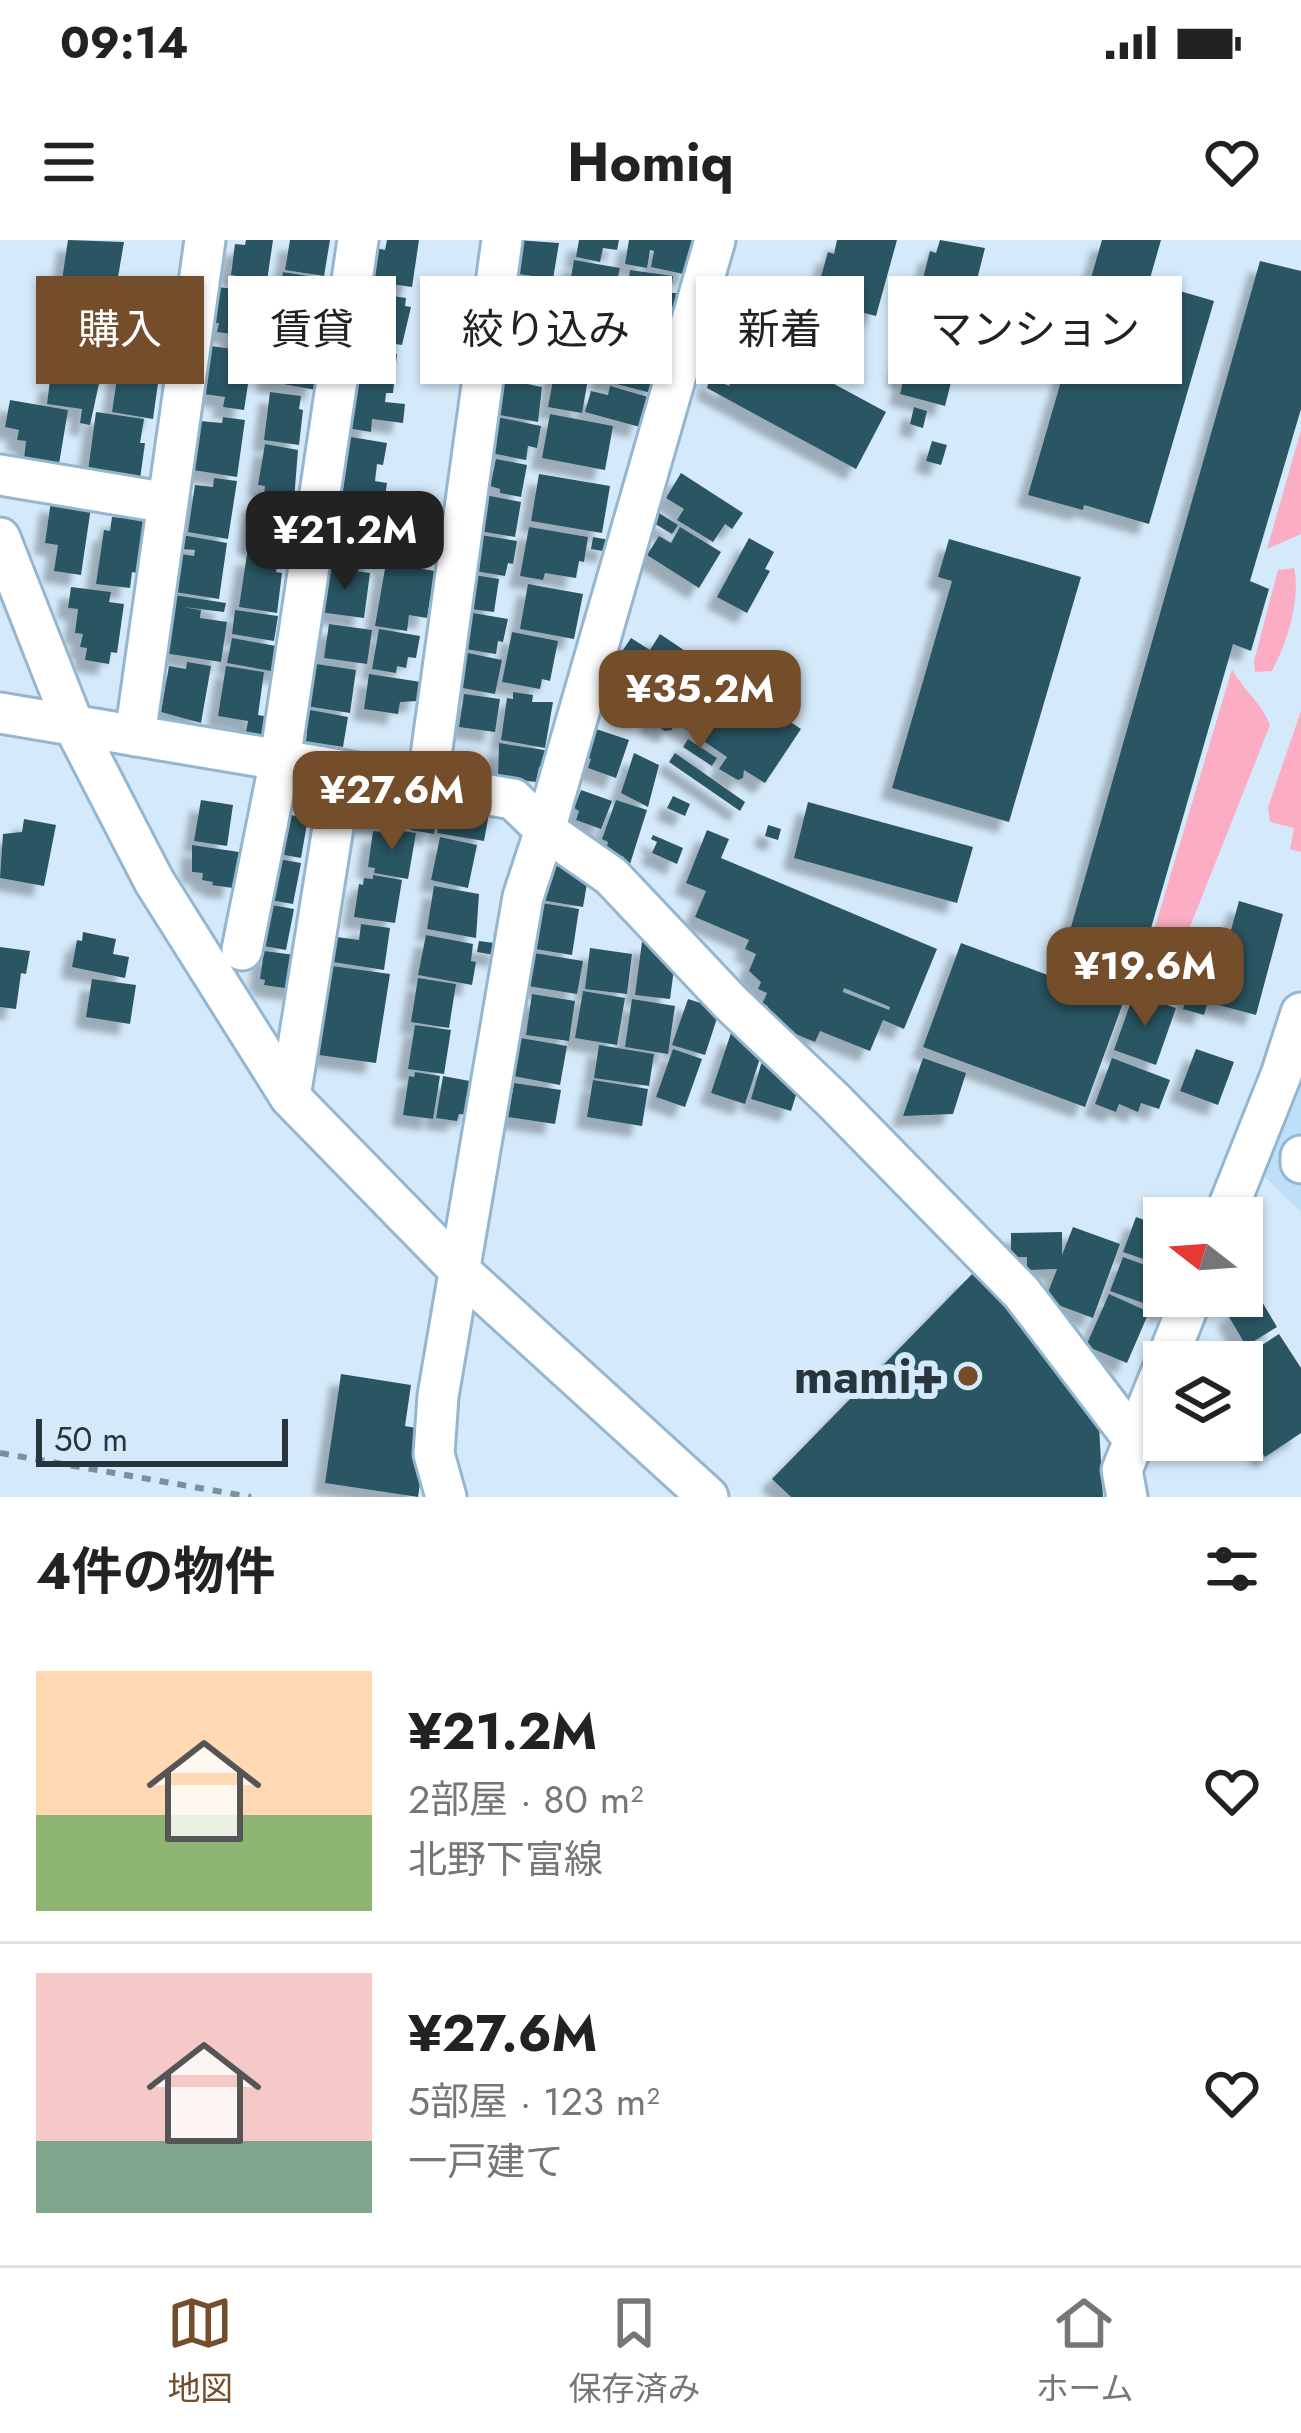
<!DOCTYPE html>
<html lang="ja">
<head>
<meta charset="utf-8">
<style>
  :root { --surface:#fff; --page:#f2f2f2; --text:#222; --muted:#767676; --line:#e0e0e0; --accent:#744d2b }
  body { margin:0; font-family:Jost,"Noto Sans JP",sans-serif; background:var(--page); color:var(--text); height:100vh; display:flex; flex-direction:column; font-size:45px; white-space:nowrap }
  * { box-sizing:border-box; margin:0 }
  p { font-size:39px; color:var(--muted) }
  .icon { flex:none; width:66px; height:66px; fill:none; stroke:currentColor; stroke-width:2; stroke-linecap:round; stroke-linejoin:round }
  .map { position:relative; height:1257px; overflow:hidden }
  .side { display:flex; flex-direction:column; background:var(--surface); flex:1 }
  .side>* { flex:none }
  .guide { position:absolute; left:36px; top:36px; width:1230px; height:108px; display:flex; gap:24px }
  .needle { width:78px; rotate:287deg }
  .fabs { position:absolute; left:1143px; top:957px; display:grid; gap:24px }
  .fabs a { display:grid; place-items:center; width:120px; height:120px; border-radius:0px; background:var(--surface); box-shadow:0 3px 9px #0004; font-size:60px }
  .scale { position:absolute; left:36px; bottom:30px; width:252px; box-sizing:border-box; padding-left:12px; border:6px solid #27353f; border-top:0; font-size:33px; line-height:42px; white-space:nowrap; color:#27353f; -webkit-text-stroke:9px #d4e9f9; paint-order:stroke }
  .price { position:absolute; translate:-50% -102px; padding:0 27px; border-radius:24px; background:var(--accent); color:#fff; font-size:39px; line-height:78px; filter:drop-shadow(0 3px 6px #0008) }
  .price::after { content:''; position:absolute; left:50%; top:72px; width:36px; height:27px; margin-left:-18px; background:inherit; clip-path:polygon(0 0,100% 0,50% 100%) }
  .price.current { background:#222; color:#fff }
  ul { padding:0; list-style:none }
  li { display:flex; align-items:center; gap:36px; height:300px; padding:0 36px }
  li+li { border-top:3px solid var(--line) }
  li span { display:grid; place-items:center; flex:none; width:336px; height:240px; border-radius:0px; color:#555 }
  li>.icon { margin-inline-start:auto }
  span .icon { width:144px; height:144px; fill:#fffc; stroke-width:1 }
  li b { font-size:51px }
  h2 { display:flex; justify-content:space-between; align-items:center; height:144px; padding:0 36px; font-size:51px }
  .tag { padding:0 42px; border-radius:0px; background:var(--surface); box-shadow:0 3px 9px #0004; font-size:42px; line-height:108px }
  .tag.current { background:var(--accent); color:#fff }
  .status { display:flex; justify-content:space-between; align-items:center; height:84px; padding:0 60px; background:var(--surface); direction:ltr }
  .status svg { height:33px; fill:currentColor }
  header { display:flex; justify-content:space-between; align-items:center; height:156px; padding:0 36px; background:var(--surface); font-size:54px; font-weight:700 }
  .tabs { display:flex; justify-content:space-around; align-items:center; height:168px; border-top:3px solid var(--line); background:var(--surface); font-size:33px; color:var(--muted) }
  .tabs a { display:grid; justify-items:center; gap:6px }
  .tabs .current { color:var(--accent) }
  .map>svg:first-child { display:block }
  .built { fill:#bedff8 }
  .green { fill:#fbaec3 }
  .building { fill:#2c5663; fill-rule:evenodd; filter:url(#shadow) }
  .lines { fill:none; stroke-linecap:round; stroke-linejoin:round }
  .minor-casing { stroke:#95b6d0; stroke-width:45 }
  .path { stroke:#7e8f9c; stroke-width:6; stroke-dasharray:9 9; stroke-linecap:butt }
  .minor { stroke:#fff; stroke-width:39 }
  .poi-dot { fill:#744d2b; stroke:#d4e9f9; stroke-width:4.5 }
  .labels { text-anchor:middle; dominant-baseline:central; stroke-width:12; stroke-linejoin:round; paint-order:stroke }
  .poi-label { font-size:48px; font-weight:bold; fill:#27353f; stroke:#d4e9f9; text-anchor:end }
</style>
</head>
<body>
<div class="status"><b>09:14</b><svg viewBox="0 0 49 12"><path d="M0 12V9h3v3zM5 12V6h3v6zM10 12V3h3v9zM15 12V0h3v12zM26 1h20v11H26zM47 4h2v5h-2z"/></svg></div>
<header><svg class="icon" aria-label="menu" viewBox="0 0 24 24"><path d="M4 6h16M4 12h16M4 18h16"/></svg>Homiq<svg class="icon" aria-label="heart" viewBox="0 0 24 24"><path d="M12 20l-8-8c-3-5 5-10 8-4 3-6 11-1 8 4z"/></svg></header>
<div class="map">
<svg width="1301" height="1257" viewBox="0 0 1301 1257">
  <defs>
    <filter id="shadow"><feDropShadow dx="-11" dy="11" stdDeviation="3" flood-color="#0004"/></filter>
  </defs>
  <rect width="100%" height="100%" fill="#d4e9f9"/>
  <!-- built -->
  <path class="built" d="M 1301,814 L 1301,972 L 1257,929 Z"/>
  <!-- green -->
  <path class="green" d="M 1301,190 L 1301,294 L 1267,309 Z
    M 1294,328 C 1301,359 1287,403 1272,431 L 1255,432 L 1254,421 L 1278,330 Z
    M 1232,429 C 1243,450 1262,463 1270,485 L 1186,697 L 1149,707 Z
    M 1301,471 L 1301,612 L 1290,609 L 1294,588 L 1270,582 L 1268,567 Z"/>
  <!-- building -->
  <path class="building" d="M 68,0 L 124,2 L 116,49 L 62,40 Z
    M 246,0 L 273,0 L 267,41 L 231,35 L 235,4 L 245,5 Z
    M 290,0 L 330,0 L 324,36 L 285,30 Z
    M 387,0 L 419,0 L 412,47 L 370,41 L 375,8 L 385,10 Z
    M 517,0 L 559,3 L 553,39 L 512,33 Z
    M 579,0 L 619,0 L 617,10 L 603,8 L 600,22 L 576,17 Z
    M 629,0 L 696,0 L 688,35 L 651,27 L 654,11 L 650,10 L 647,28 L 625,24 Z
    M 837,0 L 897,0 L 876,76 L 821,62 L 824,48 L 818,47 L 828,12 L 834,14 Z
    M 940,0 L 985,8 L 945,166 L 900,154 L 904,137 L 898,135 L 930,11 L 936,13 Z
    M 1102,0 L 1161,0 L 1149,42 L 1214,61 L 1149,284 L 1084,265 L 1083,270 L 1028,255 Z
    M 574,20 L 620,28 L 615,51 L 570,43 Z
    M 1260,21 L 1301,31 L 1301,169 L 1250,341 L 1269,349 L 1251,411 L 1233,404 L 1145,709 L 1071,687 Z
    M 630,30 L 673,36 L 671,53 L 676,53 L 673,73 L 666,72 L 663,91 L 622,86 Z
    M 283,32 L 314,37 L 313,41 L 326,43 L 320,84 L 306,82 L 304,93 L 275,88 Z
    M 512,37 L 556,44 L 552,67 L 547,65 L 544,83 L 506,71 Z
    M 134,39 L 179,45 L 172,89 L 160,87 L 158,107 L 125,102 Z
    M 71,45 L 89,47 L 87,57 L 114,62 L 109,97 L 64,90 Z
    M 570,46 L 600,52 L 593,92 L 563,86 Z
    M 218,47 L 260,52 L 259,66 L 263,67 L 257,109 L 229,104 L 232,94 L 217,92 L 219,83 L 214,83 Z
    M 387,55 L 406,58 L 405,66 L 411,67 L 402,105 L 359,99 L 363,78 L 372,79 L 373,71 L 384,73 Z
    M 724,70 L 763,92 L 758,100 L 719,79 Z
    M 765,77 L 801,95 L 796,105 L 760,86 Z
    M 276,91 L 307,96 L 305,111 L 322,111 L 316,150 L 267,141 Z
    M 309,94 L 332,98 L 330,110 L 307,106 Z
    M 66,96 L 109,102 L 107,113 L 113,114 L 110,134 L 61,128 Z
    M 358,102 L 392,107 L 390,113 L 397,114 L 393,153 L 386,153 L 385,162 L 405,164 L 403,183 L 372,179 L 371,192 L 347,188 Z
    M 509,102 L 546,109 L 539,144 L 502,136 Z
    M 122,105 L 149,108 L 146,127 L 160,129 L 153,179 L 112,172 Z
    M 762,105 L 886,172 L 856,229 L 707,148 L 710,137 L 729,146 L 740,124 L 749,129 Z
    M 211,106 L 253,112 L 244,170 L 223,167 L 225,157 L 204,154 Z
    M 558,114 L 584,119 L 580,137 L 588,139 L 582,173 L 548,167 Z
    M 606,122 L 661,132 L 655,154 L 601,140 Z
    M 64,133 L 100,139 L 90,185 L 80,183 L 82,169 L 47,164 L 50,140 L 63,141 Z
    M 501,139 L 542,147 L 538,182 L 494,174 Z
    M 610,146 L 648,157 L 640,187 L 585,172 L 591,151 L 608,155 Z
    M 270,152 L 301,156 L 299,169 L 303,170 L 299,205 L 264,200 Z
    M 10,160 L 68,170 L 59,224 L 24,219 L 26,201 L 17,200 L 19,190 L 5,187 Z
    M 914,167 L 927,171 L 923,188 L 910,184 Z
    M 96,172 L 144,179 L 140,203 L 145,203 L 140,239 L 88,231 Z
    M 550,174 L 613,186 L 605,230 L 542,218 Z
    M 223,177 L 245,180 L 237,237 L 193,230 L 200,181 L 222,183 Z
    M 497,177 L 541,186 L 537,208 L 528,206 L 526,220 L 491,213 Z
    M 345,196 L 387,203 L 383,225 L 377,224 L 375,241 L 387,243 L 383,270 L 341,264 L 343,249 L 337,248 Z
    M 932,201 L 947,205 L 941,225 L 926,221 Z
    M 265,204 L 298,210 L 294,260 L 264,254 L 265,246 L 258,245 Z
    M 496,219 L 527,225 L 521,257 L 500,253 L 500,249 L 490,246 Z
    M 681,233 L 743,273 L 732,289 L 725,284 L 713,302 L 677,280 L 684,269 L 666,258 Z
    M 539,234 L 610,246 L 602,293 L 531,281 Z
    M 214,238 L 237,241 L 228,299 L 188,292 L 195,245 L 213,247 Z
    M 485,255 L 521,262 L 515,297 L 479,291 Z
    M 254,260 L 287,265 L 281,308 L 248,303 Z
    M 51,261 L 91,267 L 81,335 L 54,331 L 58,305 L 45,303 Z
    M 659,273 L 678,285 L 672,294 L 652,282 Z
    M 123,274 L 145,277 L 137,333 L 132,332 L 130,348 L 96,344 L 104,290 L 110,291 L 112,277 L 123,278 Z
    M 339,274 L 387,280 L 383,305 L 375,304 L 372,329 L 332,324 Z
    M 529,287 L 588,297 L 584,322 L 579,321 L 576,338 L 545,333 L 543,340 L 520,336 Z
    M 680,287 L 721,312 L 699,348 L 647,315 L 659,296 L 671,303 Z
    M 182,295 L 227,303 L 219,359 L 175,352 L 181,314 L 194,316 L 195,310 L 180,309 Z
    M 481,295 L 517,301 L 513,324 L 508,323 L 505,336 L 475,331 Z
    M 593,297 L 610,300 L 608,312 L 591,309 Z
    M 749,298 L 774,312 L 765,329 L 770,331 L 747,373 L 717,357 Z
    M 949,299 L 1081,337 L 1009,582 L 892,548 L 952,341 L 938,337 Z
    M 247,314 L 279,319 L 276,332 L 282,333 L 277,373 L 239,367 Z
    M 386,323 L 435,331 L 427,378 L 409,375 L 407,391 L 375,386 Z
    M 326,327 L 370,333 L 364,378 L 319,372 Z
    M 468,334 L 499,339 L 494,372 L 463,368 Z
    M 528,344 L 583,354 L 574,399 L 520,389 Z
    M 71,347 L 111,352 L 109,362 L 124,364 L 117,413 L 111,412 L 109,424 L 85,420 L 87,408 L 80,407 L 83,394 L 75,393 L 78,369 L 68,368 Z
    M 174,355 L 226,363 L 224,372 L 183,367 L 201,370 L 200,378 L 227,382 L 221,422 L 164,413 Z
    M 235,370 L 278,376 L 274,401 L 232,394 Z
    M 467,372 L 508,379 L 503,402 L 498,401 L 496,414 L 465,409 Z
    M 329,384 L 372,390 L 367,424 L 324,418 Z
    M 379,389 L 420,396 L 416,418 L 408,417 L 406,428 L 397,426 L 396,433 L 372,429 Z
    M 512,392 L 558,401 L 550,441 L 542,439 L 540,449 L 502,442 Z
    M 660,394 L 801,489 L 765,543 L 744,530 L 743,538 L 738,540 L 719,529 L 727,517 L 674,481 L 672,490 L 665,491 L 649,481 L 657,470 L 649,465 L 641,477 L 633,471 L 641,459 L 618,443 L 626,422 L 619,416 L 631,398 L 650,410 Z
    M 232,398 L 287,408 L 282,433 L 227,423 Z
    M 463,412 L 502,420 L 495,454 L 457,447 Z
    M 187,422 L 211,426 L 201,483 L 161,472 L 169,426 L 186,429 Z
    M 310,423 L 356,430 L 350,473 L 306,466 Z
    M 226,426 L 264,432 L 258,475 L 275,478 L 272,496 L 246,492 L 248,481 L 218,476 Z
    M 369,434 L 421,442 L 418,461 L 400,462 L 398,474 L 364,469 Z
    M 513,452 L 533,455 L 532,462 L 553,462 L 545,508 L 501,500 L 507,458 L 513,459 Z
    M 464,454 L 500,459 L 495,492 L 459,487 Z
    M 305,469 L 348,477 L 343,507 L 306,501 L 307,493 L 301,492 Z
    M 596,489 L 629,500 L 616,538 L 588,528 L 591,519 L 586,517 Z
    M 688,499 L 717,518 L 712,526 L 683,507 Z
    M 499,503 L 551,511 L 548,528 L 539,527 L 536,542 L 498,537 Z
    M 634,513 L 659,525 L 648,567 L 621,553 Z
    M 675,513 L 745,562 L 740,571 L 669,522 Z
    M 417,548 L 441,551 L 434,594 L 410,590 Z
    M 410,549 L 404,587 L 353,580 L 357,550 Z
    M 581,550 L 612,561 L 601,589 L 576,580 L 579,571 L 574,568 Z
    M 673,556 L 690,564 L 685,576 L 667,568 Z
    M 443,558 L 491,562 L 484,601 L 437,593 Z
    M 201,560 L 233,565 L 227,606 L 194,601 Z
    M 616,560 L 647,570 L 630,624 L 622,621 L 624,617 L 606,610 L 608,602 L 602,599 Z
    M 808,562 L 973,607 L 957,663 L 794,618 Z
    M 274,572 L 308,578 L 301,618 L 268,612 Z
    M 24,579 L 56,585 L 44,646 L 0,638 L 3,594 L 22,592 Z
    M 768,585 L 781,589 L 778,600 L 765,596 Z
    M 383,588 L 416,593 L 408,639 L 374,633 L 375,628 L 368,627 L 373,591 L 382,592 Z
    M 707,590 L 729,599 L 721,618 L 937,709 L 904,789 L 883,780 L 870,811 L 820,791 L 815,802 L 781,788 L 783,784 L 771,780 L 773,775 L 765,772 L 768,766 L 762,764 L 767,753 L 758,749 L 761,742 L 749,731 L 756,714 L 745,709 L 749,700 L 695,677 L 706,651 L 686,643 ZM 844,748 L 890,767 L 889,770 L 843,752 Z
    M 653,595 L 683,608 L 677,624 L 652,613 L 657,602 L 651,599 Z
    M 440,597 L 477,605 L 468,648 L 431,640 Z
    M 192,605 L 239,612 L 233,648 L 212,645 L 213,642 L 202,640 L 203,633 L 192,632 Z
    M 267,617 L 301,623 L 293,664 L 259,658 Z
    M 548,618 L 590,626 L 583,667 L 541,660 Z
    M 373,635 L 402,640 L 395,683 L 354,677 L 359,644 L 363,645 L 364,638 L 373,639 Z
    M 434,646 L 479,654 L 476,698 L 427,689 Z
    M 1239,661 L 1283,674 L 1256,775 L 1211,763 Z
    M 535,662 L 579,669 L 572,715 L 529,708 Z
    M 260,663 L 294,669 L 286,710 L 252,704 Z
    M 361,684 L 390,688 L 384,730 L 333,722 L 337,697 L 359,700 Z
    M 83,692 L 116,699 L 113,714 L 129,717 L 125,738 L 72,727 L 77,700 L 82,701 Z
    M 426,695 L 473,704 L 471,721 L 476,722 L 472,745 L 418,735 Z
    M 479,701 L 502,704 L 500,716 L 477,712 Z
    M 642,702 L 677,706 L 670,759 L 635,755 Z
    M 961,703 L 1123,763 L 1085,867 L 923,807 Z
    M 0,707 L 30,711 L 26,734 L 21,733 L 16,769 L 0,767 Z
    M 590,708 L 632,714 L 627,754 L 585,749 Z
    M 264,711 L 303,716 L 298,750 L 264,745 L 265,740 L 260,739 Z
    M 534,713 L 583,721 L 577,754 L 528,746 Z
    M 1197,720 L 1219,726 L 1204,775 L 1183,769 Z
    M 332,726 L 390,734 L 376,823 L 319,815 Z
    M 418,738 L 456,744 L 449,788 L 411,782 Z
    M 92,739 L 136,745 L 130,784 L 86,777 Z
    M 583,751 L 625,758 L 617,805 L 575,798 Z
    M 1134,753 L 1176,768 L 1156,825 L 1114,810 Z
    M 532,754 L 575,761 L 569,801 L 526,795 Z
    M 632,759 L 675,766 L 668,814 L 625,807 Z
    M 688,759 L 720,769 L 705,815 L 672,805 Z
    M 415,785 L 451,790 L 444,834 L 408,829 Z
    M 731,793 L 765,803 L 745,864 L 711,853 Z
    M 515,797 L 567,806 L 560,845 L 508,835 Z
    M 599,805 L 654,814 L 649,846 L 594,838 Z
    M 673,809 L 702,819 L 685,867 L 656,857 Z
    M 1196,809 L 1234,822 L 1218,865 L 1180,851 Z
    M 923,818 L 966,833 L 953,874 L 903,876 Z
    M 1112,818 L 1170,840 L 1159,869 L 1141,863 L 1138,872 L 1119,864 L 1116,872 L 1095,864 Z
    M 762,821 L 803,833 L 791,871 L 751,859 Z
    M 415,832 L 440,836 L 433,879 L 403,875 L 409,836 L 414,837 Z
    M 443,836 L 475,842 L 470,875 L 459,874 L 457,881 L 436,878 Z
    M 593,840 L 648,849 L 642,886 L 587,877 Z
    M 514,843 L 561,850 L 555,884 L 508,877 Z
    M 1136,977 L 1164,987 L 1164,1026 L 1123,1012 Z
    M 1073,987 L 1120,1004 L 1093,1078 L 1045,1060 L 1057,1029 L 1027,1030 L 1027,1017 L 1011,1017 L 1011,993 L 1062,992 L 1062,1015 Z
    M 1123,1017 L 1164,1032 L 1164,1056 L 1174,1056 L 1168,1072 L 1110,1051 Z
    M 972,1034 L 1028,1086 L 1099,1186 L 1103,1257 L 791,1257 L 772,1239 Z
    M 1255,1050 L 1277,1087 L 1246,1106 L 1228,1075 L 1242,1067 L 1238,1061 Z
    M 1109,1054 L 1149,1072 L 1127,1123 L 1086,1106 Z
    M 1279,1094 L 1301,1128 L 1301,1193 L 1265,1217 L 1242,1181 L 1242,1122 L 1236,1122 Z
    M 341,1134 L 411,1145 L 405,1186 L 428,1190 L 418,1257 L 325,1243 Z"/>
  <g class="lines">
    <defs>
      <path id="minor" d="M 490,88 L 680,119
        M 0,235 L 168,263
        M 0,298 L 74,486 L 154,641 L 290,857 L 459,1030 L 708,1257
        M 0,473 L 513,559 L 545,590 L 611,636 L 730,762 L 833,860 L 1022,1053 L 1134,1200
        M 135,496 L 205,0
        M 427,545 L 502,0
        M 242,710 L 280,520 L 358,0
        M 290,857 L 342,531
        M 1301,916 L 1301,923
        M 1224,978 L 1281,835 L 1301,773
        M 1166,1122 L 1192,1056
        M 446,1257 L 434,1214 L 438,1156 L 523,657 L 545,590 L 715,0
        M 1127,1257 L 1122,1230 L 1164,1126"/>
    </defs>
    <!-- minor casing -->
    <use href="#minor" class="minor-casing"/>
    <!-- path -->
    <path class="path" d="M 0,1213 L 251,1257"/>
    <!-- minor -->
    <use href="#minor" class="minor"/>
  </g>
  <!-- markers -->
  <circle class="poi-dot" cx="968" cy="1136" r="12"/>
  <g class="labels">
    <!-- poi labels -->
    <g class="poi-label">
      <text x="944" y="1136">mami+</text>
    </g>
  </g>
</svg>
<div class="fabs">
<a><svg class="needle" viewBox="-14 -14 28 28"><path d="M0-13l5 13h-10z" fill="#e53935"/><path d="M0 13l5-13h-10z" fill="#767676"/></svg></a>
<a><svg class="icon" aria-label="layers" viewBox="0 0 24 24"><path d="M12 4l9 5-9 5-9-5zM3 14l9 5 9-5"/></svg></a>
</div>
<div class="scale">50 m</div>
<b class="price current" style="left:345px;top:353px">¥21.2M</b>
<b class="price" style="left:700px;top:512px">¥35.2M</b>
<b class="price" style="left:392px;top:613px">¥27.6M</b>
<b class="price" style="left:1145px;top:789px">¥19.6M</b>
<div class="guide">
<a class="tag current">購入</a>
<a class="tag">賃貸</a>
<a class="tag">絞り込み</a>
<a class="tag">新着</a>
<a class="tag">マンション</a>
</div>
</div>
<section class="side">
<h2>4件の物件<svg class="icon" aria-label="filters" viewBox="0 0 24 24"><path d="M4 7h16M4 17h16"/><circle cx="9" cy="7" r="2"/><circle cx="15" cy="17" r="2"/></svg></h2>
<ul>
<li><span style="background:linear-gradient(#ffd9b3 60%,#8fb573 0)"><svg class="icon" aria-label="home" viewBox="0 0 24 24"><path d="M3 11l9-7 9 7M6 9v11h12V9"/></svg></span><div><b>¥21.2M</b><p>2部屋 · 80 m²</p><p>北野下富線</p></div><svg class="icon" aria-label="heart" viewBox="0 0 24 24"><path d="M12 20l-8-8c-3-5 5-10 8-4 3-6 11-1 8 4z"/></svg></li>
<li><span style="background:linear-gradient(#f6c9c9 70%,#7fa58c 0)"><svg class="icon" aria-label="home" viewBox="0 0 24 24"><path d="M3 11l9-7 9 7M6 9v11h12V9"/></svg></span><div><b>¥27.6M</b><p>5部屋 · 123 m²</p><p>一戸建て</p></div><svg class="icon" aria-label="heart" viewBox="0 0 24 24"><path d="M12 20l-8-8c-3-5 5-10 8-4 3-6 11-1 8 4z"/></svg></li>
</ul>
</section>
<nav class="tabs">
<a class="current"><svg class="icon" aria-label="map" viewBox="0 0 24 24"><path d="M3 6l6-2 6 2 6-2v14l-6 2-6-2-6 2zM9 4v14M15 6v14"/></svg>地図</a>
<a><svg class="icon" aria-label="saved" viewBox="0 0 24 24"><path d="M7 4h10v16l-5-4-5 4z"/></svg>保存済み</a>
<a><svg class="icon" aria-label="home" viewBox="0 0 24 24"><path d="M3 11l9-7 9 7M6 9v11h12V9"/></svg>ホーム</a>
</nav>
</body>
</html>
